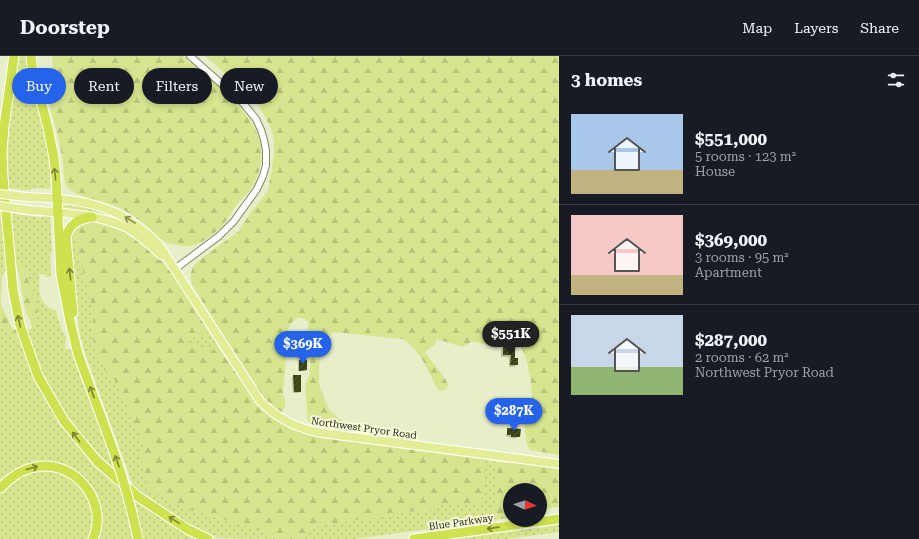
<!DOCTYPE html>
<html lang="en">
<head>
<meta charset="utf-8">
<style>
  :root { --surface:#171b24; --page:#242831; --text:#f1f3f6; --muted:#9ea1a6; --line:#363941; --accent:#2563eb }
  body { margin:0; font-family:"Roboto Serif",serif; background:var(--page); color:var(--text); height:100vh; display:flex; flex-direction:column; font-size:15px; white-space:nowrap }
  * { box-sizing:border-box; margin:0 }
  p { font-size:13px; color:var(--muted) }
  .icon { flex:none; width:22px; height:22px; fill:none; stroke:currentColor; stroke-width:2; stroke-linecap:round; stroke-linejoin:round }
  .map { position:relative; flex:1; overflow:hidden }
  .drawer { display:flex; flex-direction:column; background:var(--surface); width:360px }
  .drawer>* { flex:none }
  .hud { position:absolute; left:12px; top:12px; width:380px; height:36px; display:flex; gap:8px }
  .needle { width:26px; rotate:94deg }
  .buttons { position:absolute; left:503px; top:427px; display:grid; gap:8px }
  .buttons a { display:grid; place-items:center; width:44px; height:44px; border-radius:50%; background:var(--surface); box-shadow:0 2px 6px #0003; font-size:20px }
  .price { position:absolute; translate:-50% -34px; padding:0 9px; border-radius:14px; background:var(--accent); color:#fff; font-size:13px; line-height:26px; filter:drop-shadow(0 1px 2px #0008) }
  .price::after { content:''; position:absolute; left:50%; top:24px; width:12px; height:9px; margin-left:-6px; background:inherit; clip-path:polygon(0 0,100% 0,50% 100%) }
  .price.current { background:#222; color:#fff }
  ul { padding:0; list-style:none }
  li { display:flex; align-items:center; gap:12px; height:100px; padding:0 12px }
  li+li { border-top:1px solid var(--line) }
  li span { display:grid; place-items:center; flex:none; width:112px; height:80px; border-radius:0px; color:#555 }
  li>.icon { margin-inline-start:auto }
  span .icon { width:48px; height:48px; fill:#fffc; stroke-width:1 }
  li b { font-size:17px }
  h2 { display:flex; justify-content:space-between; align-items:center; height:48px; padding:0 12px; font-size:17px }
  .pill { padding:0 14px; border-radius:18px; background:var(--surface); box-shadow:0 2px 6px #0003; font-size:14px; line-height:36px }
  .pill.current { background:var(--accent); color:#fff }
  header { display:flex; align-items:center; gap:24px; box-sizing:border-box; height:56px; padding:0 20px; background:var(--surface); border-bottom:1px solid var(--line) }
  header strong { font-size:19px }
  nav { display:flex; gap:22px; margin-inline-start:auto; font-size:14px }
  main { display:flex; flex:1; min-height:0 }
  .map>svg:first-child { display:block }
  .grass { fill:url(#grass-dots) }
  .forest { fill:url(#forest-firs) }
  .shadow { fill:#0003 }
  .building { fill:url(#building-hatch) }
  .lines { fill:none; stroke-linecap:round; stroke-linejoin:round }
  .minor-casing { stroke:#818766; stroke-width:8 }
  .major-casing { stroke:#fff; stroke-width:10 }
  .highway-casing { stroke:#fff; stroke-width:11 }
  .minor { stroke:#fff; stroke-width:6 }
  .major { stroke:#e2ed95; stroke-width:8 }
  .highway { stroke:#cee14e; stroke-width:9 }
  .major-bridge-casing { stroke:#fff; stroke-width:10; stroke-linecap:butt }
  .highway-bridge-casing { stroke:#fff; stroke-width:11; stroke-linecap:butt }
  .major-bridge { stroke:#e2ed95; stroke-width:8 }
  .highway-bridge { stroke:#cee14e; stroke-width:9 }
  .oneway { stroke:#7a8434 }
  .oneway2 { stroke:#848a57 }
  .labels { text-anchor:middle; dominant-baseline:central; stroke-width:4; stroke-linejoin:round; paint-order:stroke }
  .street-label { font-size:10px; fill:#252719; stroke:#f5fcd7 }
</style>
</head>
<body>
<header>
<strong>Doorstep</strong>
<nav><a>Map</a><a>Layers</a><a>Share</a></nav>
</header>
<main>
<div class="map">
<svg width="559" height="483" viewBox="0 0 559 483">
  <defs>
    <pattern id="grass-dots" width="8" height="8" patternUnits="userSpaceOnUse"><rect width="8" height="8" fill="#d7e58e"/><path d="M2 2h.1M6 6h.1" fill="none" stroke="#b8c47a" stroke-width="1.8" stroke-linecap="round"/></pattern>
    <pattern id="forest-firs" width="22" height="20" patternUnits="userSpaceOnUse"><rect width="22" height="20" fill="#d7e58e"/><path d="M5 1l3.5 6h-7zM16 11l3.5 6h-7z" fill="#b8c47a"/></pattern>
    <pattern id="building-hatch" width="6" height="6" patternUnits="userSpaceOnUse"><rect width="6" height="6" fill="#3d4413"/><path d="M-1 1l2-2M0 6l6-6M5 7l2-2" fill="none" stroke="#575c34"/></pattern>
  </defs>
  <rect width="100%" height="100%" fill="#e7efca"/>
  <!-- grass -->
  <path class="grass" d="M 19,0 L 27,0 L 44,72 L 50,103 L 50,133 L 37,132 L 28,134 L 8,132 C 3,87 12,44 19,0 Z
    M 0,123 L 8,203 L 5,216 L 2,219 L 0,217 Z
    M 63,147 L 81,148 L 119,160 L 143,180 L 63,153 Z
    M 10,157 L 42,162 L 43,160 L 50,160 L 52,196 L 50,199 L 51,220 L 48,222 L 44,218 L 39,218 C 39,236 37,246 56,255 L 62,275 L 66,281 L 65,290 L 66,293 L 74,294 L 121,421 C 113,415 105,408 98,401 C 66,366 38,321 27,275 L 35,270 L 33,230 C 25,222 29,214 21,206 L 16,210 Z
    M 75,171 L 77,192 L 90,241 L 93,266 L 92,281 L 104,314 L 114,323 L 131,358 L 146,392 L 140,398 L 146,425 L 181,451 L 264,475 L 276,483 L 218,482 L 188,468 L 134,432 L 85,297 L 79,274 L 70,182 Z
    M 0,268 L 13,284 L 18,285 L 20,283 L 32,312 L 93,405 L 204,483 L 96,483 L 89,429 C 66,399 25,398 0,426 Z
    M 211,279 L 222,297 L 188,287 L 190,283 C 198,280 204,282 211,279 Z
    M 485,403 L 496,406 L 498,421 L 495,425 L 496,459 L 510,457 L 510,462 L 354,483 L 298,483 L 309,473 L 320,469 L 387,460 L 397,457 L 429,454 L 440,449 L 478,449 L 482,445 Z
    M 39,412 L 66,418 L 85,434 L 93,451 L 93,470 L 89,483 L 0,483 L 0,437 L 13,423 Z
    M 559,469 L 559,476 L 506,483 L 456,483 Z"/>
  <!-- forest -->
  <path class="forest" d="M 52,0 L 183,0 C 218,31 282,70 255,125 C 252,133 245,140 239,146 C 234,151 231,158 227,164 C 220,174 197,193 184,190 C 178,189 170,188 164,185 C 160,183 156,178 152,175 C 142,167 132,158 120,152 C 108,146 74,141 67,131 C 63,125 64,116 63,108 C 60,83 52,59 45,34 L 54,25 Z
    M 205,0 L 559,0 L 559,399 L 530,394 L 527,389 L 523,362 C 526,360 530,357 531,353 C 535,342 528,291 516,286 C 506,282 493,288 482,288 C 479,287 476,286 473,285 L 462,291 L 437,283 L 434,289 L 425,296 C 432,307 442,316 448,328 L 446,333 L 442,335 L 438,334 C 428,315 421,294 402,283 L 334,276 L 320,284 L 319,328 L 327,350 L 331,356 L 343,365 L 347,375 L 314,371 L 310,369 L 308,365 L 305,328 L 309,321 L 310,310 L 308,272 L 309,266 C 298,258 293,262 288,274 L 283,339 C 287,346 286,350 282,356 L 278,357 L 265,344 L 257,333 L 192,229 C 190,220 190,213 197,206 L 239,175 L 251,156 L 268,135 L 274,98 L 274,85 L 272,75 L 266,62 L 256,46 L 241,31 Z
    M 89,165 C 101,168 114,170 125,175 C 164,193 189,245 211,279 C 204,282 198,280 190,283 L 189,287 L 222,297 L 257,346 L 315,379 L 485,403 L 482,445 L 478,449 L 440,449 L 429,454 L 397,457 L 387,460 L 320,469 L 309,473 L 298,483 L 276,483 L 264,475 L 181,451 L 151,434 L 146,425 L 140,398 L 145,392 L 131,358 L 114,323 L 104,314 L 92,281 L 93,266 L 90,241 L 77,192 L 74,178 L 75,171 L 79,168 Z
    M 21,206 L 24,208 L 29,226 L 33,229 C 35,241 43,265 32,272 L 30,263 L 26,258 L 17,209 Z
    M 0,217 L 2,219 L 1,249 L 12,272 L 19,276 L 20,283 L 18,285 L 13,284 L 0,268 Z
    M 521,405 L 559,411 L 559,451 L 540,453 L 540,434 L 510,434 L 510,457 L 495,459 L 492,456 L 491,452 L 495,449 L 495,425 L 498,421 L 496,406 L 516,407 Z"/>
  <!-- shadow -->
  <path class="shadow" d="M 504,292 L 514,292 L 514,303 L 517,308 L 514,311 L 509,311 L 509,301 L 501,301 L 501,294 Z
    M 299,305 L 306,314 L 305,315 L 298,315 L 298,307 Z
    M 293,320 L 300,335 L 299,337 L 293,337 L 292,322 Z
    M 508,373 L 519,380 L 514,383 L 506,380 Z"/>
  <!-- building -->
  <path class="building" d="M 503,291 L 515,291 L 515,302 L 518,302 L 518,309 L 510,309 L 511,299 L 503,299 Z
    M 299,304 L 307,304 L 307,314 L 299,315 Z
    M 293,319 L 301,319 L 301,336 L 294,336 Z
    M 507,372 L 521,373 L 520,381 L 511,381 L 511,379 L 507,379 Z"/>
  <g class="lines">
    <defs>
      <path id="minor" d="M 175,213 L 219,180 L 234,165 L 257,133 L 263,120 L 266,109 L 266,94 L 264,84 L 261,74 L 256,63 L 243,47 L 190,0"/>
      <path id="major" d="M 26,141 C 81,143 119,147 159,189 L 260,345 C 278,363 297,373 322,377 L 559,408
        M 28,154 C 60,157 95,157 125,171 C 139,178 150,189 161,199"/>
      <path id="highway" d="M 14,0 L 4,71 L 2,96 L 3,121 L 13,234 L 20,269 L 38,320 L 64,365 L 97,405 L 137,440 L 187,473 L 208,483
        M 31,0 L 32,10 L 48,72 L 54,102 L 56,121 L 61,219 L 70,265 L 78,298 L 110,385
        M 73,257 L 66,182 C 69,168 78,163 92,161
        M 0,432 C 8,424 19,415 31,412 C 72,400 110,444 93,483
        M 414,483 L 559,463"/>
    </defs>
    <!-- minor casing -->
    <use href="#minor" class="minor-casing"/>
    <!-- major casing -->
    <use href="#major" class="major-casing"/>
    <!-- highway casing -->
    <use href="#highway" class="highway-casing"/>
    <!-- minor -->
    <use href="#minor" class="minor"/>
    <!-- major -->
    <use href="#major" class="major"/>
    <!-- highway -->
    <use href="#highway" class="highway"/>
    <defs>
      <path id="major-bridge" d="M 0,138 L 26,141
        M 0,150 L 28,154"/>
      <path id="highway-bridge" d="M 110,385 C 122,418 131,449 138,483"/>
    </defs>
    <!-- major-bridge casing -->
    <use href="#major-bridge" class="major-bridge-casing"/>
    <!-- highway-bridge casing -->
    <use href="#highway-bridge" class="highway-bridge-casing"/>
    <!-- major-bridge -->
    <use href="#major-bridge" class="major-bridge"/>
    <!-- highway-bridge -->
    <use href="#highway-bridge" class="highway-bridge"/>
  </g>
  <!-- one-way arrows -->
  <defs><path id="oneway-shaft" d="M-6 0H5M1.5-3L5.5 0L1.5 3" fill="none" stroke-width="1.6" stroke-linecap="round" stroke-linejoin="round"/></defs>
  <g class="oneway">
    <use href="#oneway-shaft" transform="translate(55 118) rotate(-96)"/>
    <use href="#oneway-shaft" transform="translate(70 218) rotate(-96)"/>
    <use href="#oneway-shaft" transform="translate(19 265) rotate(-103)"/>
    <use href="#oneway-shaft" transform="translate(92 336) rotate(-110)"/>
    <use href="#oneway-shaft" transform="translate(76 381) rotate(-127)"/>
    <use href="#oneway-shaft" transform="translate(117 405) rotate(-110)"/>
    <use href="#oneway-shaft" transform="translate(32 412) rotate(-15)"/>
    <use href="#oneway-shaft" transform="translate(174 464) rotate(-148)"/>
    <use href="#oneway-shaft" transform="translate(493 472) rotate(172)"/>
  </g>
  <use class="oneway2" href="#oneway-shaft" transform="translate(130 164) rotate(-149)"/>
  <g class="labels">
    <!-- street labels -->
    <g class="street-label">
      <text transform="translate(364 372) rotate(8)">Northwest Pryor Road</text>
      <text transform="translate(461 466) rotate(-8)">Blue Parkway</text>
    </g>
  </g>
</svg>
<div class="buttons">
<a><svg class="needle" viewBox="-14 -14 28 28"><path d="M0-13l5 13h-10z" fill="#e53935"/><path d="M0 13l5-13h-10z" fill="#9ea1a6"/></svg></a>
</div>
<b class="price current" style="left:511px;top:299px">$551K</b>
<b class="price" style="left:303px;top:309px">$369K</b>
<b class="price" style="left:514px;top:376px">$287K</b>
<div class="hud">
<a class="pill current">Buy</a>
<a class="pill">Rent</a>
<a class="pill">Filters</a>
<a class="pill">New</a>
</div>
</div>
<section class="drawer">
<h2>3 homes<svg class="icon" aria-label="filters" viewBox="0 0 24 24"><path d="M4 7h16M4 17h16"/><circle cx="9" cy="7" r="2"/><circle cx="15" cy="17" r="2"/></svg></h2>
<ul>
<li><span style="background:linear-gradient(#a9c7e8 70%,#c2b280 0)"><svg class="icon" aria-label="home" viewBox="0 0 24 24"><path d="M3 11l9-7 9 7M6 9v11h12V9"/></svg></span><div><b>$551,000</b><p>5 rooms · 123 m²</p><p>House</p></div></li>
<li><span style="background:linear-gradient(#f6c9c9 75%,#c2b280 0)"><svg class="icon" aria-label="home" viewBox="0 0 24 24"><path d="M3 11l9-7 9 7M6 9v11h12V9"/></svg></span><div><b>$369,000</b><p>3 rooms · 95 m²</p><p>Apartment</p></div></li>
<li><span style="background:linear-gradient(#c9d6e8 65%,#8fb573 0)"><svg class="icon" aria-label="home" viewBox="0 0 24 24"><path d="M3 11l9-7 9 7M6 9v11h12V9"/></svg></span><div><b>$287,000</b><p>2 rooms · 62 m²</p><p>Northwest Pryor Road</p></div></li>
</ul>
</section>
</main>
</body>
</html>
